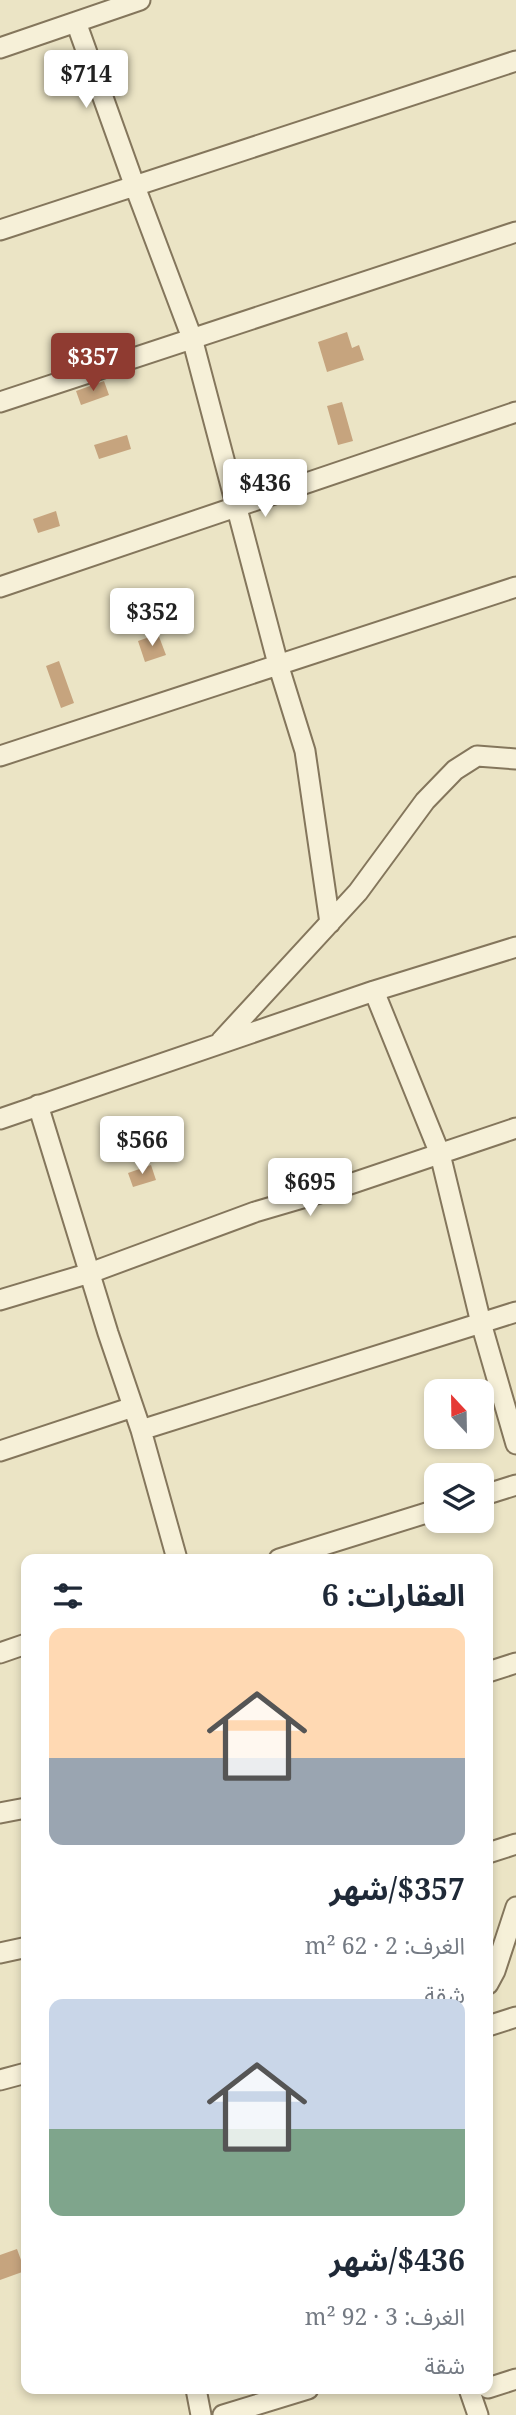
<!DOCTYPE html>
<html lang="ar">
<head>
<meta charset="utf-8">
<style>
  :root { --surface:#fff; --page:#f2f2f3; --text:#1f2937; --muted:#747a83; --accent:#8f3b31 }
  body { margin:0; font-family:"Noto Serif","Noto Sans Arabic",serif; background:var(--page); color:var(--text); direction:rtl; height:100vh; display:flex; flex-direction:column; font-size:26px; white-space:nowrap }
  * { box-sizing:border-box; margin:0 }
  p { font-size:23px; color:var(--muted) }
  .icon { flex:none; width:38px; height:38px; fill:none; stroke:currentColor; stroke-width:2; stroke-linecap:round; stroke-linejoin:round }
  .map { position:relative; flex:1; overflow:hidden; direction:ltr }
  .side { position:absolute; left:21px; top:1554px; width:472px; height:840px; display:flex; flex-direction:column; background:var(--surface); border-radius:14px; box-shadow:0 4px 10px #0003; direction:rtl }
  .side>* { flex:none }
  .needle { width:46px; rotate:338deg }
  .tools { position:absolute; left:424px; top:1379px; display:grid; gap:14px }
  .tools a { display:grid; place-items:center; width:70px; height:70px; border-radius:14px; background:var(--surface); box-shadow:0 4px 10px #0003; font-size:35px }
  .price { position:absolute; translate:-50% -60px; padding:0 16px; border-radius:7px; background:#fff; color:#222; font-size:23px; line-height:46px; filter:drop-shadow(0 2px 4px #0008) }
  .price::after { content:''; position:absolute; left:50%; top:42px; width:21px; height:16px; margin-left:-10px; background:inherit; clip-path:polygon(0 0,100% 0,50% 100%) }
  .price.current { background:var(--accent); color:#fff }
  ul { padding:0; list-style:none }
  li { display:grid; align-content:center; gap:14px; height:371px; padding:0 28px }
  li span { display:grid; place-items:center; height:217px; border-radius:14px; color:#555 }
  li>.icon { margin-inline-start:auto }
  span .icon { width:126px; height:126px; fill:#fffc; stroke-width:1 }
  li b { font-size:30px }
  h2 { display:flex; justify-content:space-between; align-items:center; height:84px; padding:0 28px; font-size:30px }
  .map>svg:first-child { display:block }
  .building { fill:#c6a47e }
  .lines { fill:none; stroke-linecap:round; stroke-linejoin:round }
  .minor-casing { stroke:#84765c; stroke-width:23 }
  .minor { stroke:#f6f0d8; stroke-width:19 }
</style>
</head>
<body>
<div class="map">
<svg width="516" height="2415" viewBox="0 0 516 2415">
  <rect width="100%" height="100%" fill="#ebe4c5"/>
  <!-- building -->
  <path class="building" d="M 347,332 L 352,348 L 359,345 L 364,360 L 327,372 L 318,342 Z
    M 104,381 L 109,395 L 81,405 L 76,391 Z
    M 342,402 L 353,441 L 338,445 L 327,406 Z
    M 127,435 L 131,449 L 99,459 L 94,445 Z
    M 56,511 L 60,526 L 38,533 L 33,519 Z
    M 158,634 L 166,655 L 145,662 L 138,641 Z
    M 59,661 L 74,703 L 61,708 L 46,666 Z
    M 151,1165 L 156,1180 L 133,1187 L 128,1173 Z
    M 17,2249 L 25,2271 L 0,2280 L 0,2255 Z"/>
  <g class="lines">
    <defs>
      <path id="minor" d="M 76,22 L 134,184 L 192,338 L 278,664 L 305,751 L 330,923
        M 0,48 L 140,0
        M 0,230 L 516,61
        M 0,402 L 516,232
        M 0,587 L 516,412
        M 0,756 L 516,587
        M 374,991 L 440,1154 L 481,1323 L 516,1444
        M 221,1041 L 358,892 L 425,801 L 455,770 L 477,756 L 516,759
        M 38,1105 L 108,1333 L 141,1430 L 177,1559
        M 0,1119 L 374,991 L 516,947
        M 0,1300 L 90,1273 L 255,1212 L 347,1185 L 516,1128
        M 141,1430 L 516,1312
        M 0,1451 L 133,1407
        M 481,1496 L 516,1485
        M 279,1559 L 436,1510
        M 0,1653 L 26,1644
        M 488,1672 L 516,1663
        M 0,1813 L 26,1808
        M 488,1853 L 516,1844
        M 0,1953 L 23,1948 L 26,1949
        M 488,1984 L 495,1971 L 516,1907
        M 488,2026 L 516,2017
        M 0,2080 L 26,2073
        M 488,2388 L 516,2379
        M 196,2389 L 201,2415
        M 469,2389 L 478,2415
        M 223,2415 L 308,2389"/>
    </defs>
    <!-- minor casing -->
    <use href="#minor" class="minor-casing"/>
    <!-- minor -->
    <use href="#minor" class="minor"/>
  </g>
</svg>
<div class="tools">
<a><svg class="needle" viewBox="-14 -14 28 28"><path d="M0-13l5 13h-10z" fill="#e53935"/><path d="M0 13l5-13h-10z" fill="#747a83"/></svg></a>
<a><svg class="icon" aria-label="layers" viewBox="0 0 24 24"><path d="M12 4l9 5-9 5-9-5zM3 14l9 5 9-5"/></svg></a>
</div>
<b class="price" style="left:86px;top:110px">$714</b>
<b class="price current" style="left:93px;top:393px">$357</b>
<b class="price" style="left:265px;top:519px">$436</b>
<b class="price" style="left:152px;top:648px">$352</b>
<b class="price" style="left:142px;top:1176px">$566</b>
<b class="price" style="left:310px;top:1218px">$695</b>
<section class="side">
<h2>العقارات: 6<svg class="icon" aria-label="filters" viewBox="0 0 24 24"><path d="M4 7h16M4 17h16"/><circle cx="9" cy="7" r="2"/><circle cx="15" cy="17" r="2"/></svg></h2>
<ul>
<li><span style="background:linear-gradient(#ffd9b3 60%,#9aa5b1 0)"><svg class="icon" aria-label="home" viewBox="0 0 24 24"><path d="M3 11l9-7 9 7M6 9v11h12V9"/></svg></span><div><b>$357/شهر</b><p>الغرف: 2 · 62 m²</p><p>شقة</p></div></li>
<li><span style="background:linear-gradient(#c9d6e8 60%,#7fa58c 0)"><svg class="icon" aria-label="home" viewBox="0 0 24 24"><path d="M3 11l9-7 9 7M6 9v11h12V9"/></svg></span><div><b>$436/شهر</b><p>الغرف: 3 · 92 m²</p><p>شقة</p></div></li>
</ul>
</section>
</div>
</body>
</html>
